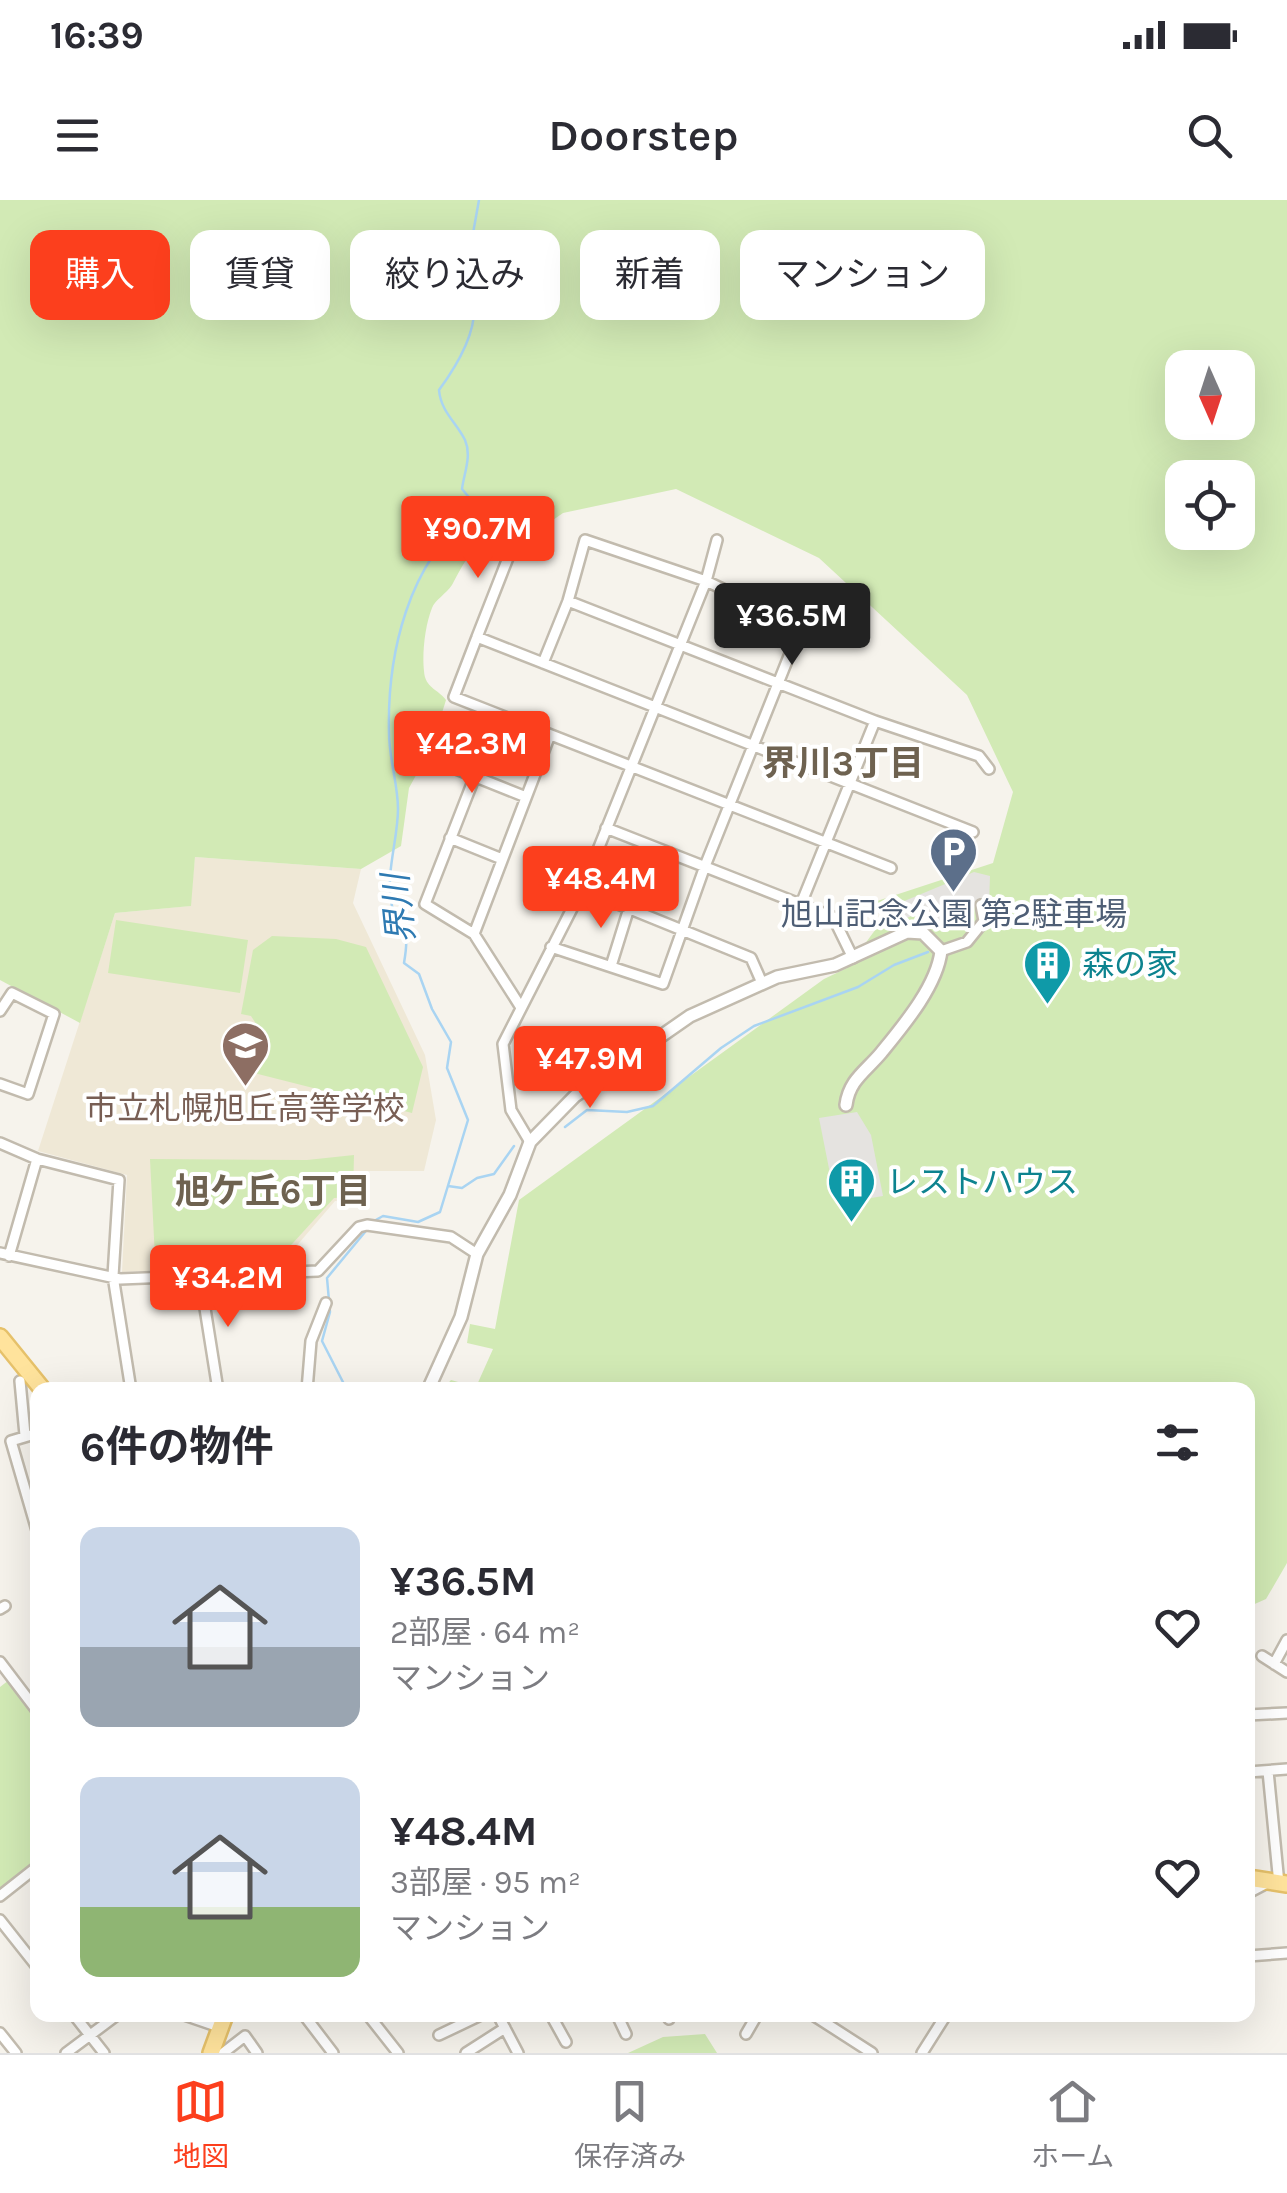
<!DOCTYPE html>
<html lang="ja">
<head>
<meta charset="utf-8">
<style>
  :root { --surface:#fff; --page:#f2f2f3; --text:#2b2b33; --muted:#7c7c81; --line:#e1e1e2; --accent:#fc3f1d }
  body { margin:0; font-family:Karla,"Noto Sans JP",sans-serif; background:var(--page); color:var(--text); height:100vh; display:flex; flex-direction:column; font-size:38px; white-space:nowrap }
  * { box-sizing:border-box; margin:0 }
  p { font-size:32px; color:var(--muted) }
  .icon { flex:none; width:55px; height:55px; fill:none; stroke:currentColor; stroke-width:2; stroke-linecap:round; stroke-linejoin:round }
  .map { position:relative; flex:1; overflow:hidden }
  .side { position:absolute; left:30px; top:1182px; width:1225px; height:640px; display:flex; flex-direction:column; background:var(--surface); border-radius:20px; box-shadow:0 10px 40px #0002 }
  .side>* { flex:none }
  .guide { position:absolute; left:30px; top:30px; width:1228px; height:90px; display:flex; gap:20px }
  .needle { width:65px; rotate:177deg }
  .buttons { position:absolute; left:1165px; top:150px; display:grid; gap:20px }
  .buttons a { display:grid; place-items:center; width:90px; height:90px; border-radius:20px; background:var(--surface); box-shadow:0 10px 40px #0002; font-size:50px }
  .price { position:absolute; translate:-50% -85px; padding:0 22px; border-radius:10px; background:var(--accent); color:#fff; font-size:32px; line-height:65px; filter:drop-shadow(0 2px 5px #0008) }
  .price::after { content:''; position:absolute; left:50%; top:60px; width:30px; height:22px; margin-left:-15px; background:inherit; clip-path:polygon(0 0,100% 0,50% 100%) }
  .price.on { background:#222; color:#fff }
  ul { padding:0; list-style:none }
  li { display:flex; align-items:center; gap:30px; height:250px; padding:0 50px }
  li span { display:grid; place-items:center; flex:none; width:280px; height:200px; border-radius:20px; color:#555 }
  li>.icon { margin-inline-start:auto }
  span .icon { width:120px; height:120px; fill:#fffc; stroke-width:1 }
  li b { font-size:42px }
  h2 { display:flex; justify-content:space-between; align-items:center; height:120px; padding:0 50px; font-size:42px }
  .tag { padding:0 35px; border-radius:20px; background:var(--surface); box-shadow:0 10px 40px #0002; font-size:35px; line-height:90px }
  .tag.on { background:var(--accent); color:#fff }
  .status { display:flex; justify-content:space-between; align-items:center; height:70px; padding:0 50px; background:var(--surface); direction:ltr }
  .status svg { height:28px; fill:currentColor }
  header { display:flex; justify-content:space-between; align-items:center; height:130px; padding:0 50px; background:var(--surface); font-size:45px; font-weight:600 }
  .tab-bar { display:flex; justify-content:space-around; align-items:center; height:140px; border-top:2px solid var(--line); background:var(--surface); font-size:28px; color:var(--muted) }
  .tab-bar a { display:grid; justify-items:center; gap:5px }
  .tab-bar .on { color:var(--accent) }
  .map>svg:first-child { display:block }
  .education { fill:#efe8d6 }
  .green { fill:#d2eab5; fill-rule:evenodd }
  .parking { fill:#e5e3e0 }
  .lines { fill:none; stroke-linecap:round; stroke-linejoin:round }
  .stream { stroke:#a9d4f2; stroke-width:2.5 }
  .minor-casing { stroke:#c2bbae; stroke-width:14 }
  .tertiary-casing { stroke:#c2bbae; stroke-width:16 }
  .primary-casing { stroke:#e6c16a; stroke-width:20 }
  .minor { stroke:#fff; stroke-width:9 }
  .tertiary { stroke:#fff; stroke-width:11 }
  .primary { stroke:#ffe39c; stroke-width:15 }
  .labels { text-anchor:middle; dominant-baseline:central; stroke-width:8; stroke-linejoin:round; paint-order:stroke }
  .service-label { font-size:32px; fill:#4e5e75; stroke:#fff }
  .culture-label { font-size:32px; fill:#0d838f; stroke:#fff; text-anchor:start }
  .education-label { font-size:32px; fill:#785e54; stroke:#fff }
  .neighbourhood-label { font-size:35px; font-weight:bold; fill:#6e6250; stroke:#fff }
  .water-label { font-size:35px; font-style:italic; fill:#2e7ab2; stroke:#fff }
</style>
</head>
<body>
<div class="status"><b>16:39</b><svg viewBox="0 0 49 12"><path d="M0 12V9h3v3zM5 12V6h3v6zM10 12V3h3v9zM15 12V0h3v12zM26 1h20v11H26zM47 4h2v5h-2z"/></svg></div>
<header><svg class="icon" aria-label="menu" viewBox="0 0 24 24"><path d="M4 6h16M4 12h16M4 18h16"/></svg>Doorstep<svg class="icon" aria-label="search" viewBox="0 0 24 24"><circle cx="10" cy="10" r="6"/><path d="M15 15l6 6"/></svg></header>
<div class="map">
<svg width="1287" height="1853" viewBox="0 0 1287 1853">
  <rect width="100%" height="100%" fill="#f6f3ec"/>
  <!-- education -->
  <path class="education" d="M 195,657 L 361,669 L 353,703 L 425,855 L 436,920 L 424,971 L 364,971 L 356,1002 L 335,1001 L 287,1057 L 287,1065 L 122,1072 L 127,975 L 38,951 L 115,713 L 190,706 Z"/>
  <!-- green -->
  <path class="green" d="M 0,0 L 1287,0 L 1287,1363 L 1266,1399 L 1248,1407 L 1248,1190 L 442,1190 L 451,1180 L 476,1187 L 493,1149 L 467,1143 L 470,1124 L 495,1129 L 519,1000 L 824,779 L 847,768 L 887,714 L 874,702 L 993,663 L 1013,592 L 967,495 L 819,358 L 676,289 L 563,313 L 523,341 C 480,330 469,353 452,385 C 446,394 435,400 432,408 C 425,425 422,454 424,471 C 425,488 438,489 446,500 L 431,548 L 409,588 L 401,646 L 361,669 L 195,657 L 191,706 L 115,713 L 80,823 L 0,780 ZM 1182,168 L 1238,168 L 1238,222 L 1182,222 ZM 1182,278 L 1238,278 L 1238,332 L 1182,332 Z
    M 116,720 L 248,740 L 240,793 L 108,773 Z
    M 272,736 L 336,739 L 366,747 L 423,867 L 412,913 L 246,871 L 258,827 L 251,816 L 241,814 L 253,750 Z
    M 354,955 L 353,997 L 334,998 L 282,1055 L 155,1058 L 150,959 L 307,960 Z
    M 9,1480 L 37,1515 L 38,1666 L 0,1691 L 0,1487 Z
    M 705,1834 L 717,1853 L 628,1853 L 663,1837 Z"/>
  <!-- parking -->
  <path class="parking" d="M 974,672 L 990,676 L 989,704 L 980,703 L 969,711 L 971,718 L 951,727 L 921,712 L 897,722 L 890,707 Z
    M 857,912 L 871,935 L 883,996 L 836,1004 L 819,918 Z"/>
  <g class="lines">
    <!-- stream -->
    <path class="stream" d="M 565,927 L 587,910 L 627,912 L 653,906 L 721,848 L 754,826 L 858,787 L 894,765 L 928,752
      M 448,986 L 462,988 L 477,978 L 494,974 L 514,946
      M 374,1021 L 383,1016 L 418,1022 L 440,1012 L 468,920 L 447,868 L 451,842 L 432,809 L 419,774 L 404,763 C 412,716 397,736 391,701 C 386,672 398,638 398,609 C 398,584 389,559 389,533 C 387,455 408,362 472,314 L 473,302 L 462,289 C 464,273 472,256 465,240 C 456,222 441,212 439,190 C 461,160 489,112 465,78 L 479,0
      M 347,1190 L 322,1141 L 330,1112 L 327,1078 L 365,1032"/>
    <defs>
      <path id="minor" d="M 568,401 L 875,521 L 979,556 L 989,569
        M 477,437 L 515,340
        M 543,463 L 568,401 L 585,340 L 706,381 L 801,426 L 705,666 L 663,784 L 551,747
        M 431,559 L 526,597
        M 606,628 L 833,717 L 853,758
        M 450,638 L 502,659
        M 891,668 L 454,497 L 477,437 L 973,632
        M 581,689 L 751,758 L 762,783
        M 801,704 L 875,521
        M 474,734 L 425,704 L 475,576
        M 941,751 L 967,742 L 984,721 L 981,705
        M 611,766 L 629,708
        M 520,806 L 474,734 L 550,535
        M 0,811 L 12,793 L 54,814 L 28,894 L 0,884
        M 530,942 L 511,910 L 503,844 L 583,687 L 706,381 L 717,340
        M 0,943 L 37,959 L 119,980 L 113,1076 L 131,1190
        M 0,1053 L 120,1079 L 318,1071 L 359,1027 L 367,1025 L 451,1037 L 477,1054
        M 9,1056 L 37,959
        M 200,1077 L 218,1190
        M 20,1181 L 25,1235
        M 307,1190 L 311,1141 L 326,1103
        M 38,1233 L 11,1241 L 38,1334
        M 0,1409 L 5,1406
        M 1262,1456 L 1287,1472
        M 0,1462 L 38,1512
        M 1274,1464 L 1287,1440
        M 1248,1515 L 1287,1513
        M 1268,1571 L 1279,1684
        M 1248,1572 L 1287,1569
        M 1248,1693 L 1267,1683
        M 0,1696 L 38,1666
        M 0,1720 L 38,1768
        M 1248,1756 L 1287,1753
        M 74,1815 L 104,1853
        M 184,1815 L 219,1827
        M 304,1815 L 333,1853
        M 368,1815 L 398,1853
        M 498,1815 L 518,1853
        M 551,1815 L 566,1842
        M 617,1815 L 626,1834
        M 667,1815 L 669,1819
        M 730,1815 L 731,1815
        M 813,1815 L 872,1853
        M 0,1833 L 16,1853
        M 746,1834 L 757,1815
        M 439,1835 L 481,1815
        M 66,1853 L 117,1815
        M 223,1853 L 245,1836 L 257,1853
        M 466,1853 L 505,1828
        M 922,1853 L 946,1815"/>
      <path id="tertiary" d="M 428,1190 L 461,1117 L 477,1054 L 510,995 L 530,942 L 575,896 L 690,816 L 777,777 L 835,765 L 907,732 L 923,733 L 941,751 C 937,786 903,826 881,853 C 866,871 849,880 846,905"/>
      <path id="primary" d="M 0,1137 L 43,1190
        M 1248,1678 L 1287,1684
        M 211,1853 L 225,1815"/>
    </defs>
    <!-- minor casing -->
    <use href="#minor" class="minor-casing"/>
    <!-- tertiary casing -->
    <use href="#tertiary" class="tertiary-casing"/>
    <!-- primary casing -->
    <use href="#primary" class="primary-casing"/>
    <!-- minor -->
    <use href="#minor" class="minor"/>
    <!-- tertiary -->
    <use href="#tertiary" class="tertiary"/>
    <!-- primary -->
    <use href="#primary" class="primary"/>
  </g>
  <!-- icons -->
  <defs>
    <symbol id="parking-pin" viewBox="-11 -11 22 30"><path d="M0 17L-7.5 6A9.5 9.5 0 1 1 7.5 6Z" fill="#5c6f8a" stroke="#fff"/><path d="M-3.5-5.5H1a3.5 3.5 0 0 1 0 7H-1V5.5H-3.5ZM-1-3.4V-.6H.8a1.4 1.4 0 0 0 0-2.8Z" fill="#fff"/></symbol>
    <symbol id="building-pin" viewBox="-11 -11 22 30"><path d="M0 17L-7.5 6A9.5 9.5 0 1 1 7.5 6Z" fill="#0f9aa8" stroke="#fff"/><path d="M-4-6H4V6H1V3H-1V6H-4ZM-2.5-4.3h1.7v1.8h-1.7ZM.8-4.3h1.7v1.8H.8ZM-2.5-1h1.7V.8h-1.7ZM.8-1h1.7V.8H.8Z" fill="#fff"/></symbol>
    <symbol id="school-pin" viewBox="-11 -11 22 30"><path d="M0 17L-7.5 6A9.5 9.5 0 1 1 7.5 6Z" fill="#8d6e63" stroke="#fff"/><path d="M0-5L7-2L0 1L-7-2ZM-4 1L0 2.5L4 1V4Q0 6-4 4Z" fill="#fff"/></symbol>
  </defs>
  <g fill-rule="evenodd">
    <use href="#parking-pin" x="926" y="624" width="55" height="75"/>
    <use href="#building-pin" x="1020" y="736" width="55" height="75"/>
    <use href="#school-pin" x="218" y="818" width="55" height="75"/>
    <use href="#building-pin" x="824" y="954" width="55" height="75"/>
  </g>
  <g class="labels">
    <!-- service labels -->
    <g class="service-label">
      <text x="954" y="714">旭山記念公園 第2駐車場</text>
    </g>
    <!-- culture labels -->
    <g class="culture-label">
      <text x="1082" y="764">森の家</text>
      <text x="886" y="982">レストハウス</text>
    </g>
    <!-- education labels -->
    <g class="education-label">
      <text x="245" y="908">市立札幌旭丘高等学校</text>
    </g>
    <!-- neighbourhood labels -->
    <g class="neighbourhood-label">
      <text x="843" y="563">界川3丁目</text>
      <text x="273" y="991">旭ケ丘6丁目</text>
    </g>
    <!-- water labels -->
    <g class="water-label">
      <text transform="translate(399 709) rotate(-96)">界川</text>
    </g>
  </g>
</svg>
<div class="buttons">
<a><svg class="needle" viewBox="-14 -14 28 28"><path d="M0-13l5 13h-10z" fill="#e53935"/><path d="M0 13l5-13h-10z" fill="#7c7c81"/></svg></a>
<a><svg class="icon" aria-label="locate" viewBox="0 0 24 24"><circle cx="12" cy="12" r="6"/><path d="M12 2v4M12 18v4M2 12h4M18 12h4"/></svg></a>
</div>
<b class="price" style="left:478px;top:381px">¥90.7M</b>
<b class="price on" style="left:792px;top:468px">¥36.5M</b>
<b class="price" style="left:472px;top:596px">¥42.3M</b>
<b class="price" style="left:601px;top:731px">¥48.4M</b>
<b class="price" style="left:590px;top:911px">¥47.9M</b>
<b class="price" style="left:228px;top:1130px">¥34.2M</b>
<div class="guide">
<a class="tag on">購入</a>
<a class="tag">賃貸</a>
<a class="tag">絞り込み</a>
<a class="tag">新着</a>
<a class="tag">マンション</a>
</div>
<section class="side">
<h2>6件の物件<svg class="icon" aria-label="filters" viewBox="0 0 24 24"><path d="M4 7h16M4 17h16"/><circle cx="9" cy="7" r="2"/><circle cx="15" cy="17" r="2"/></svg></h2>
<ul>
<li><span style="background:linear-gradient(#c9d6e8 60%,#9aa5b1 0)"><svg class="icon" aria-label="home" viewBox="0 0 24 24"><path d="M3 11l9-7 9 7M6 9v11h12V9"/></svg></span><div><b>¥36.5M</b><p>2部屋 · 64 m²</p><p>マンション</p></div><svg class="icon" aria-label="heart" viewBox="0 0 24 24"><path d="M12 20l-8-8c-3-5 5-10 8-4 3-6 11-1 8 4z"/></svg></li>
<li><span style="background:linear-gradient(#c9d6e8 65%,#8fb573 0)"><svg class="icon" aria-label="home" viewBox="0 0 24 24"><path d="M3 11l9-7 9 7M6 9v11h12V9"/></svg></span><div><b>¥48.4M</b><p>3部屋 · 95 m²</p><p>マンション</p></div><svg class="icon" aria-label="heart" viewBox="0 0 24 24"><path d="M12 20l-8-8c-3-5 5-10 8-4 3-6 11-1 8 4z"/></svg></li>
</ul>
</section>
</div>
<nav class="tab-bar">
<a class="on"><svg class="icon" aria-label="map" viewBox="0 0 24 24"><path d="M3 6l6-2 6 2 6-2v14l-6 2-6-2-6 2zM9 4v14M15 6v14"/></svg>地図</a>
<a><svg class="icon" aria-label="saved" viewBox="0 0 24 24"><path d="M7 4h10v16l-5-4-5 4z"/></svg>保存済み</a>
<a><svg class="icon" aria-label="home" viewBox="0 0 24 24"><path d="M3 11l9-7 9 7M6 9v11h12V9"/></svg>ホーム</a>
</nav>
</body>
</html>
